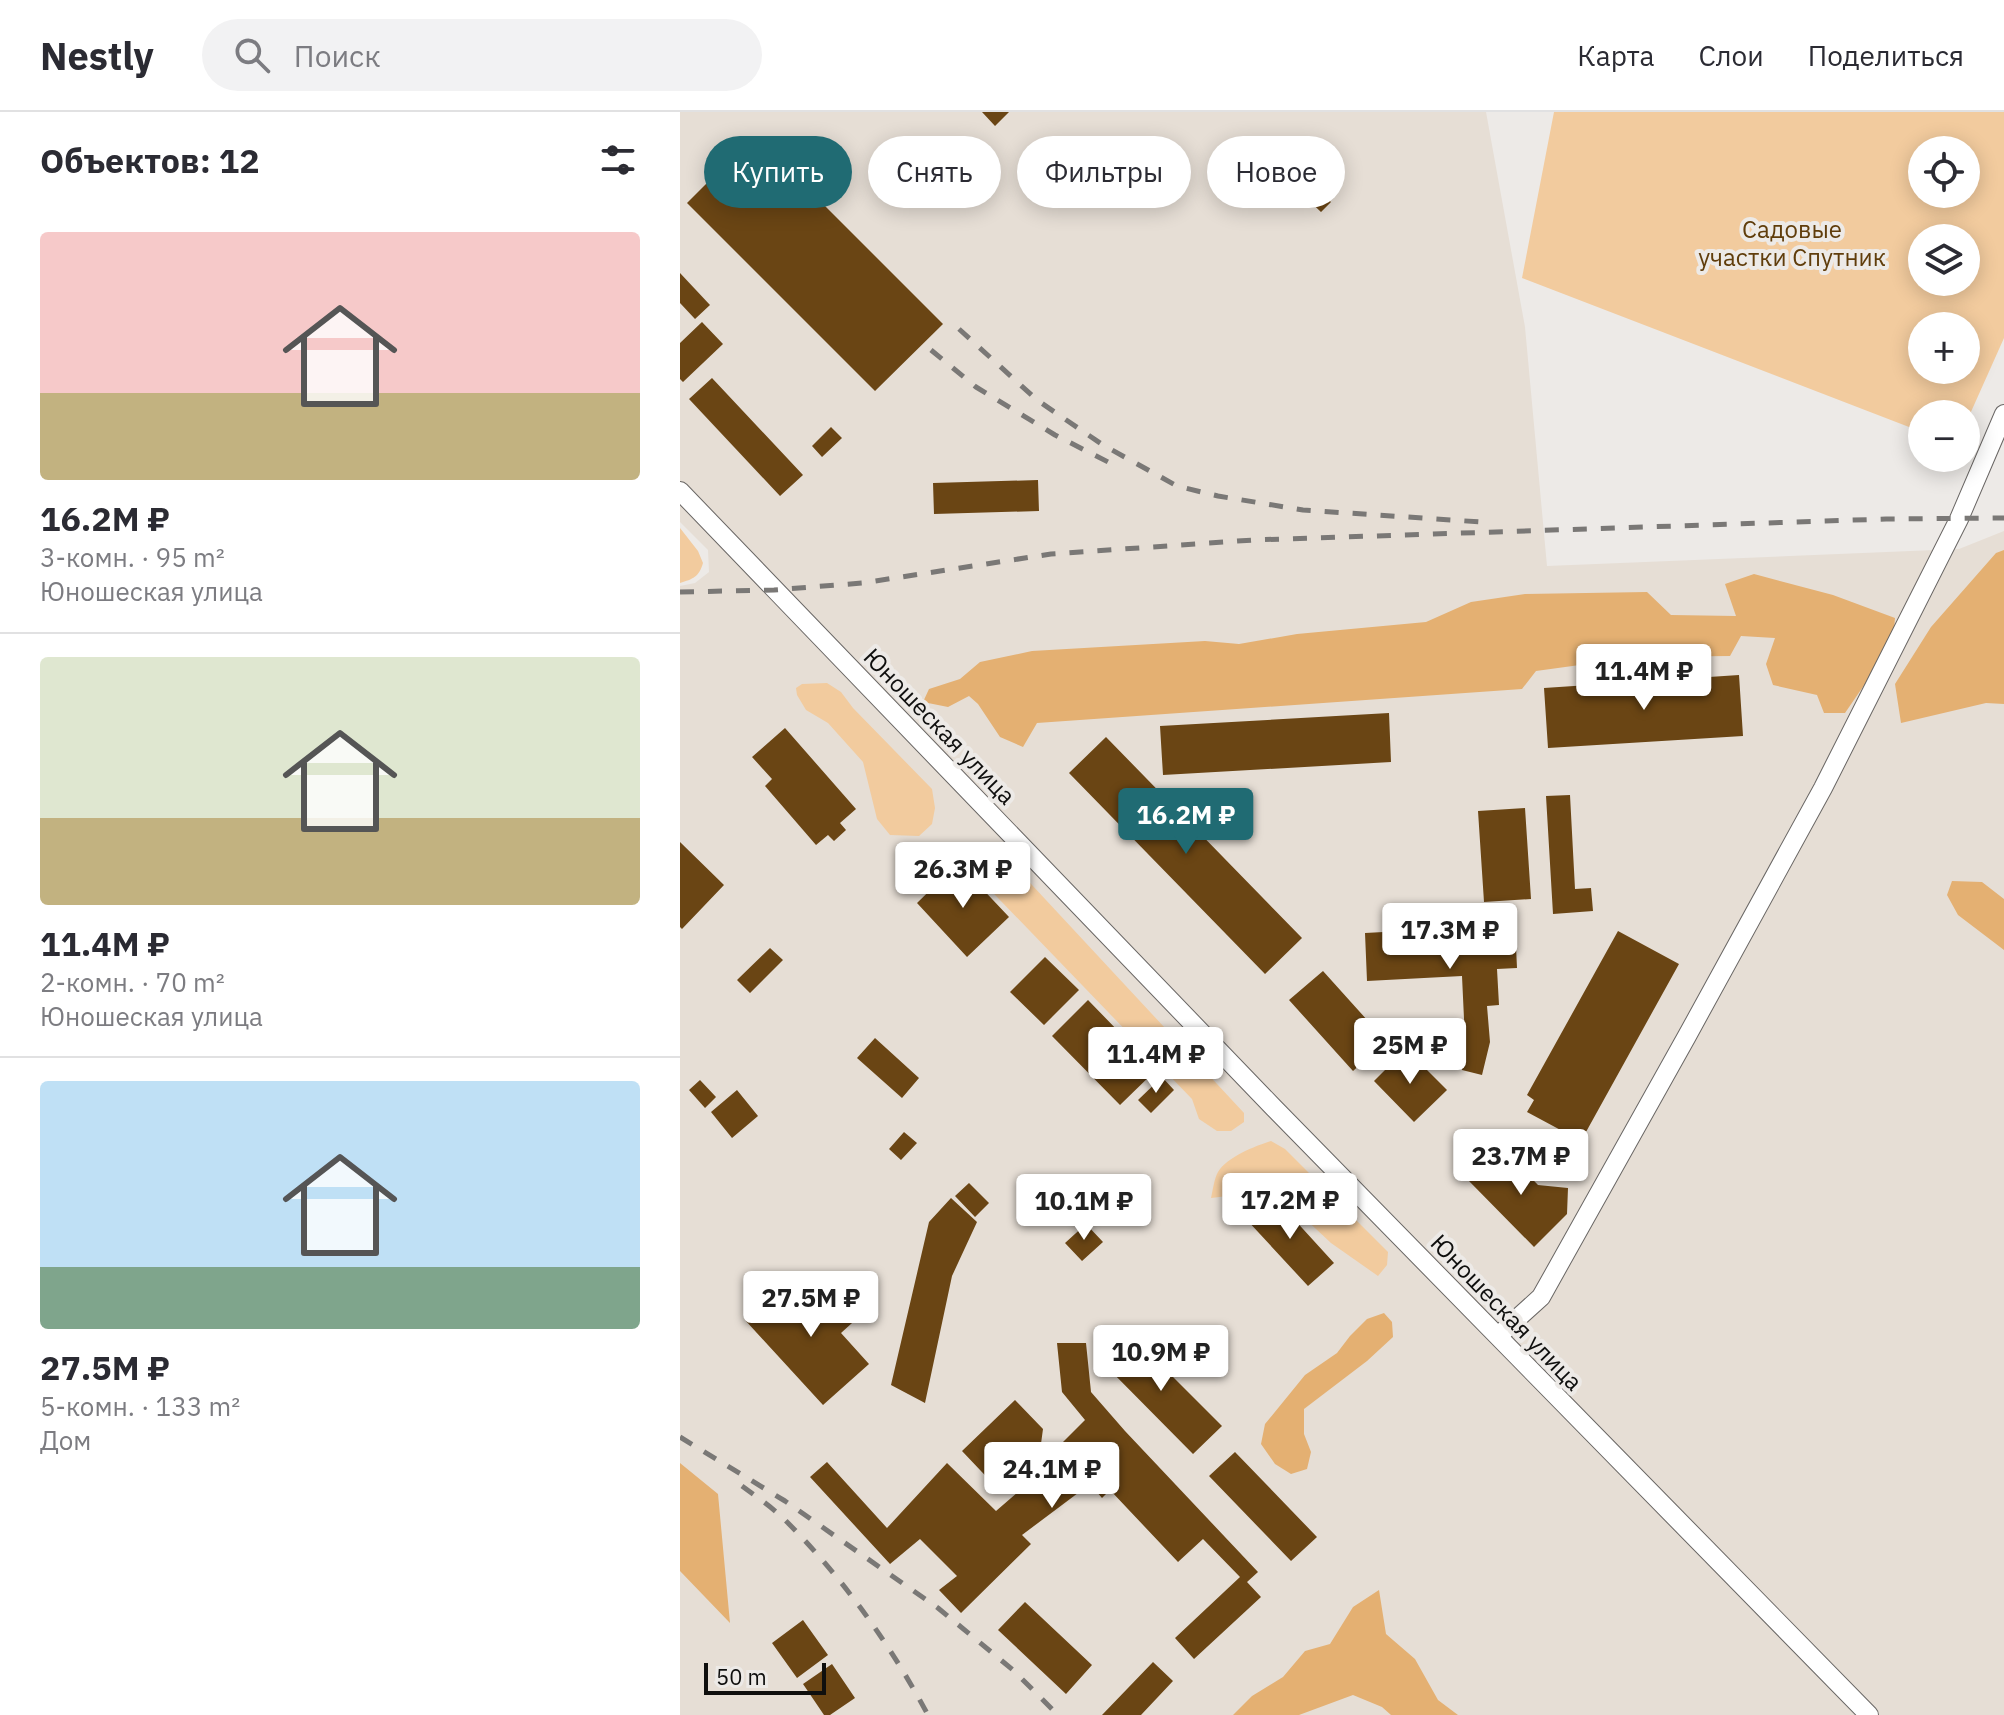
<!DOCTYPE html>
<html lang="ru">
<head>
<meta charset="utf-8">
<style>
  :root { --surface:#fff; --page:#f2f2f3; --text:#2b2b33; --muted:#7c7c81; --line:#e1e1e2; --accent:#206b73 }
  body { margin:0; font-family:"IBM Plex Sans",sans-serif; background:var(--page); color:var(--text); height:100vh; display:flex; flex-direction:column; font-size:30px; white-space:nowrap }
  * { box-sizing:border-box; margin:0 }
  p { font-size:26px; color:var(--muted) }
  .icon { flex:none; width:44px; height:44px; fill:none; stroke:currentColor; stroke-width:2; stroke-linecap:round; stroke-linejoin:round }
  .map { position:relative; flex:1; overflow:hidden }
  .side { display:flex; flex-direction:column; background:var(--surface); width:680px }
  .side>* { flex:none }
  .guide { position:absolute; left:24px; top:24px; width:760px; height:72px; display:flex; gap:16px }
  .controls { position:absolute; left:1228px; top:24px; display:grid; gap:16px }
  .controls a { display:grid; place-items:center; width:72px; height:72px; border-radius:50%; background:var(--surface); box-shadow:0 4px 20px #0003; font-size:40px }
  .scale { position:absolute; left:24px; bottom:20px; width:122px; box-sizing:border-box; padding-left:8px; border:4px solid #0f0f0e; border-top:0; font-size:22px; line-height:28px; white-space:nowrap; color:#0f0f0e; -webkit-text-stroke:6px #edeae7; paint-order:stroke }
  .price { position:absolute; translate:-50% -68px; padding:0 18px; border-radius:8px; background:#fff; color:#222; font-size:26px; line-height:52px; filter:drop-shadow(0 2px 4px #0008) }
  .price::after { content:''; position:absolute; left:50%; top:48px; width:24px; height:18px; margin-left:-12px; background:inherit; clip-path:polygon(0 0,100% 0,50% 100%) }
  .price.active { background:var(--accent); color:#fff }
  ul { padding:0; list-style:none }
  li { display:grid; align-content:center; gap:16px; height:424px; padding:0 40px }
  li+li { border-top:2px solid var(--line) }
  li span { display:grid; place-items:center; height:248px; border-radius:8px; color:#555 }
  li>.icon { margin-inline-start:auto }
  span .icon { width:144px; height:144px; fill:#fffc; stroke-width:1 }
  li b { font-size:34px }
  h2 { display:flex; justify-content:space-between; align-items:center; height:96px; padding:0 40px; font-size:34px }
  .chip { padding:0 28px; border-radius:36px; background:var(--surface); box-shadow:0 4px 20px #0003; font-size:28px; line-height:72px }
  .chip.active { background:var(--accent); color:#fff }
  header { display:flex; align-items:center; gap:48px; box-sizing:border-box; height:112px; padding:0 40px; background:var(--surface); border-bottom:2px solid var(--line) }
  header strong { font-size:38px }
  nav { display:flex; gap:44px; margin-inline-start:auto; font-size:28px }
  .search { width:560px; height:72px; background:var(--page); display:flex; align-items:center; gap:20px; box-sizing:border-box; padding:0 28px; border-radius:44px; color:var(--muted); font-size:30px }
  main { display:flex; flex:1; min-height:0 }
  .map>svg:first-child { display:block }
  .built { fill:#e6ded5 }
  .green { fill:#f2cb9e; fill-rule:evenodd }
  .forest { fill:#e4b072 }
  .building { fill:#6a4514 }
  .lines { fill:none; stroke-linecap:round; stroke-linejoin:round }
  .minor-casing { stroke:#696664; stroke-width:20 }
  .minor { stroke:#fff; stroke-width:18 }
  .rail { stroke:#7a7876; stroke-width:5; stroke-dasharray:14 14; stroke-linecap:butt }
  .labels { text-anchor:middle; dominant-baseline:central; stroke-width:8; stroke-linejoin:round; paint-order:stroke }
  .park-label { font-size:24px; fill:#603d0b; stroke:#edeae7 }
  .street-label { font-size:24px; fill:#0f0f0e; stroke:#edeae7 }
</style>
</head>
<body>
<header>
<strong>Nestly</strong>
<div class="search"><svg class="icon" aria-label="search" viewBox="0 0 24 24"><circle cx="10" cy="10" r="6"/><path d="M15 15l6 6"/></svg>Поиск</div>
<nav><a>Карта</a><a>Слои</a><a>Поделиться</a></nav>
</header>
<main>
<section class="side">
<h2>Объектов: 12<svg class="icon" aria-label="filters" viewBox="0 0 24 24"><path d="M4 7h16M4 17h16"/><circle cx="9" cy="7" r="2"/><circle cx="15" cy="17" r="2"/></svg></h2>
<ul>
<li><span style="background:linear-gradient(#f6c9c9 65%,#c2b280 0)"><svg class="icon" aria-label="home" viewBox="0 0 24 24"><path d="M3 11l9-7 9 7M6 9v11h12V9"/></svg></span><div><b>16.2M ₽</b><p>3-комн. · 95 m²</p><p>Юношеская улица</p></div></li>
<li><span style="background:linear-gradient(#dfe7d0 65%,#c2b280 0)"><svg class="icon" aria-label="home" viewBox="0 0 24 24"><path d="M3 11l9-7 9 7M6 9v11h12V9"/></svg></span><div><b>11.4M ₽</b><p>2-комн. · 70 m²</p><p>Юношеская улица</p></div></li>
<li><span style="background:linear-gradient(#bfe0f5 75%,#7fa58c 0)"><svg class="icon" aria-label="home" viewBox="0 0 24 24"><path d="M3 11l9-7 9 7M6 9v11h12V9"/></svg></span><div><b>27.5M ₽</b><p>5-комн. · 133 m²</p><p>Дом</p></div></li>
</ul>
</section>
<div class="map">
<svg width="1324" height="1603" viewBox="0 0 1324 1603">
  <rect width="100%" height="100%" fill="#edeae7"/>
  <!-- built -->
  <path class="built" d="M 0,0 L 806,0 L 845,215 L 867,454 L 1279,437 L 1324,419 L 1324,1603 L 0,1603 L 0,474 L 15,471 L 29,460 L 28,438 L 0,410 Z"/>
  <!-- green -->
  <path class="green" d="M 874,0 L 1324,0 L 1324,226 L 1286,311 L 1286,302 L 1242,302 L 1242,320 L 842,166 ZM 1286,38 L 1286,82 L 1242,82 L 1242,38 ZM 1286,126 L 1286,170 L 1242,170 L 1242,126 ZM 1242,214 L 1286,214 L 1286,258 L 1242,258 Z
    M 0,416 L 18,439 L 23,451 C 19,465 13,467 0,471 Z
    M 147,571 L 161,580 L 173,596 L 252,677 L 255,696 L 252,712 L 239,724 L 210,723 L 197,707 L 183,650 L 148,611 L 126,598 L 117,583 L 116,576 L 122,572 Z
    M 313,743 L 339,759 L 564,1001 L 564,1010 L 551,1019 L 537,1019 L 519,1007 L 512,987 L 292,759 L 296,746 Z
    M 591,1029 L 605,1037 L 708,1140 L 707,1153 L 698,1164 L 651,1131 L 589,1073 L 556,1083 L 531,1086 C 533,1078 534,1067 538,1060 C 547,1045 575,1034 591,1029 Z"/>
  <!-- forest -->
  <path class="forest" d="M 1324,438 L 1324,592 L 1306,591 L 1221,611 L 1215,572 L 1251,515 L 1316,441 Z
    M 1074,462 L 1153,483 L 1215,506 L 1213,531 L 1165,601 L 1144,601 L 1137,583 L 1093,573 L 1086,552 L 1095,526 L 1061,524 L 1050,544 L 958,545 L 856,559 L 842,577 L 357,611 L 343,635 L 320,625 L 298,592 L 289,584 L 268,595 L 243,590 L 249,577 L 280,567 L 300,550 L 352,539 L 525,529 L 559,532 L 617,522 L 746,510 L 791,490 L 845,482 L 967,480 L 991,503 L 1056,504 L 1045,472 Z
    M 1272,769 L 1302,770 L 1324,787 L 1324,838 L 1278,803 L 1267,783 Z
    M 704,1201 L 712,1210 L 713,1225 L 687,1249 L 624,1297 L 624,1322 L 631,1340 L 627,1357 L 611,1362 L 595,1352 L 581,1332 L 585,1312 L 625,1263 L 657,1241 L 670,1224 L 687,1207 Z
    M 0,1351 L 38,1382 L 50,1511 L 0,1459 Z
    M 699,1478 L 706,1522 L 735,1547 L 758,1588 L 778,1603 L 711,1603 L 702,1595 L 673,1583 L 619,1603 L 553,1603 L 572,1584 L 603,1565 L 625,1539 L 650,1532 L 673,1495 Z"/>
  <!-- building -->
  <path class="building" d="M 302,0 L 329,0 L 315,14 Z
    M 56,42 L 81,67 L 100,49 L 263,212 L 195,279 L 7,91 Z
    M 630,70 L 651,90 L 641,100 L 620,80 Z
    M 0,161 L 30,193 L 15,207 L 0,191 Z
    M 22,210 L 43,232 L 3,270 L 0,267 L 0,231 Z
    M 32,266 L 123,363 L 100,384 L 9,287 Z
    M 151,315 L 162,326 L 142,345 L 132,334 Z
    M 358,368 L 359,399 L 254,402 L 253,371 Z
    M 1059,563 L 1063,624 L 868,636 L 864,576 Z
    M 709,601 L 711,650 L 483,663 L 480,614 Z
    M 105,616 L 176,697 L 160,711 L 166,718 L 154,729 L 148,723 L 136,733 L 85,674 L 92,667 L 72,645 Z
    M 426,625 L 622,826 L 585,862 L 389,661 Z
    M 890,683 L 895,777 L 911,776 L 913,799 L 873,802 L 866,684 Z
    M 845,696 L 851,787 L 804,790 L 798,699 Z
    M 0,730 L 44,773 L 2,817 L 0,815 Z
    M 278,751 L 329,805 L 287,845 L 237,791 Z
    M 835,813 L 837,856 L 817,857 L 819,893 L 807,894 L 810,930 L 802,963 L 782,958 L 785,928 L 782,864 L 687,869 L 685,821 Z
    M 938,819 L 999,852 L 901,1029 L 847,1000 L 854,988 L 847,983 Z
    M 90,836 L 103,848 L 70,881 L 57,868 Z
    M 365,845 L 399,878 L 364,913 L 330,880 Z
    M 643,859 L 706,929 L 673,959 L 609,888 Z
    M 408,888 L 476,958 L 440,993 L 372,924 Z
    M 195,926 L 239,966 L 222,986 L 177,946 Z
    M 726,937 L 767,978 L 734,1010 L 694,969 Z
    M 482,965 L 494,978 L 471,1001 L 458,988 Z
    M 20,968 L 36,985 L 25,996 L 9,978 Z
    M 57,978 L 78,1004 L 52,1026 L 31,1000 Z
    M 224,1020 L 237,1031 L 221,1048 L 209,1037 Z
    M 822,1036 L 858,1073 L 888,1076 L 887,1102 L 854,1135 L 789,1069 Z
    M 289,1071 L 309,1091 L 295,1105 L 275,1084 Z
    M 438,1075 L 447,1085 L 430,1101 L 421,1091 Z
    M 592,1083 L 654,1151 L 628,1174 L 566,1107 Z
    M 271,1086 L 297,1110 L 272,1164 L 245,1291 L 211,1273 L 249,1110 Z
    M 406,1112 L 423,1130 L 402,1149 L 385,1131 Z
    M 111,1166 L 148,1207 L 180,1178 L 193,1192 L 161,1221 L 189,1252 L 143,1293 L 65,1208 Z
    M 448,1220 L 542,1314 L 513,1342 L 420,1248 Z
    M 377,1231 L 406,1231 L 411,1280 L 445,1319 L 578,1460 L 567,1470 L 581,1485 L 514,1547 L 495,1526 L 560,1465 L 523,1427 L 498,1450 L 430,1378 L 422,1386 L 410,1372 L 342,1423 L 351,1432 L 281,1501 L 259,1478 L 277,1464 L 240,1427 L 210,1452 L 130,1365 L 147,1350 L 207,1416 L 267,1351 L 316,1399 L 382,1342 L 376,1337 L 405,1308 L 382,1280 Z
    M 335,1288 L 363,1317 L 360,1339 L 319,1378 L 282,1339 Z
    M 555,1340 L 637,1425 L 611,1449 L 529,1364 Z
    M 345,1490 L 412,1553 L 386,1582 L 318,1518 Z
    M 123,1508 L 148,1543 L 117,1566 L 92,1531 Z
    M 473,1550 L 493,1569 L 461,1603 L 422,1603 Z
    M 152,1552 L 175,1586 L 150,1603 L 144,1603 L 123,1572 Z"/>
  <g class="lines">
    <defs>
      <path id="minor" d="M 0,379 L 594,996 L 1189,1603
        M 818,1224 L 861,1185 L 1007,924 L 1143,676 L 1279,407 L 1324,302"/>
    </defs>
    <!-- minor casing -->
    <use href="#minor" class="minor-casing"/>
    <!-- minor -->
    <use href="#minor" class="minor"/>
    <!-- rail -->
    <path class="rail" d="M 279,217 L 357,288 L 423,333 L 497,374 L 538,384 L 623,398 L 801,410
      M 251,238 L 296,275 L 375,323 L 436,354
      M 0,480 L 94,478 L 182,471 L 371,442 L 573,428 L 1206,407 L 1324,406
      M 0,1325 L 105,1389 L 258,1496 L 333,1558 L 378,1603
      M 62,1374 C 77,1385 93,1396 106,1409 C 163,1466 210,1532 248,1603"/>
  </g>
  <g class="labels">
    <!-- park labels -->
    <g class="park-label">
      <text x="1112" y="117">Садовые<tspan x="1112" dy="28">участки Спутник</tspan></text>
    </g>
    <!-- street labels -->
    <g class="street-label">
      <text transform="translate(260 614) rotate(46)">Юношеская улица</text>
      <text transform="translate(827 1200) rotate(46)">Юношеская улица</text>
    </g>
  </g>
</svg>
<div class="controls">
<a><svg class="icon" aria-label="locate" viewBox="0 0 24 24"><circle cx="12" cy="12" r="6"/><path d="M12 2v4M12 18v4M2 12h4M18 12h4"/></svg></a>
<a><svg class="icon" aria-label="layers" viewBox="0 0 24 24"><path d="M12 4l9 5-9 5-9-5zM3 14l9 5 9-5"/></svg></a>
<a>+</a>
<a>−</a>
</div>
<div class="scale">50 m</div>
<b class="price" style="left:964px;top:600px">11.4M ₽</b>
<b class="price active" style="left:506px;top:744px">16.2M ₽</b>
<b class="price" style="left:283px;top:798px">26.3M ₽</b>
<b class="price" style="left:770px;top:859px">17.3M ₽</b>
<b class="price" style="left:730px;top:974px">25M ₽</b>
<b class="price" style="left:476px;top:983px">11.4M ₽</b>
<b class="price" style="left:841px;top:1085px">23.7M ₽</b>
<b class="price" style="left:610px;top:1129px">17.2M ₽</b>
<b class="price" style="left:404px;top:1130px">10.1M ₽</b>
<b class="price" style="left:131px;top:1227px">27.5M ₽</b>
<b class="price" style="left:481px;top:1281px">10.9M ₽</b>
<b class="price" style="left:372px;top:1398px">24.1M ₽</b>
<div class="guide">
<a class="chip active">Купить</a>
<a class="chip">Снять</a>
<a class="chip">Фильтры</a>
<a class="chip">Новое</a>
</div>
</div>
</main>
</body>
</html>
